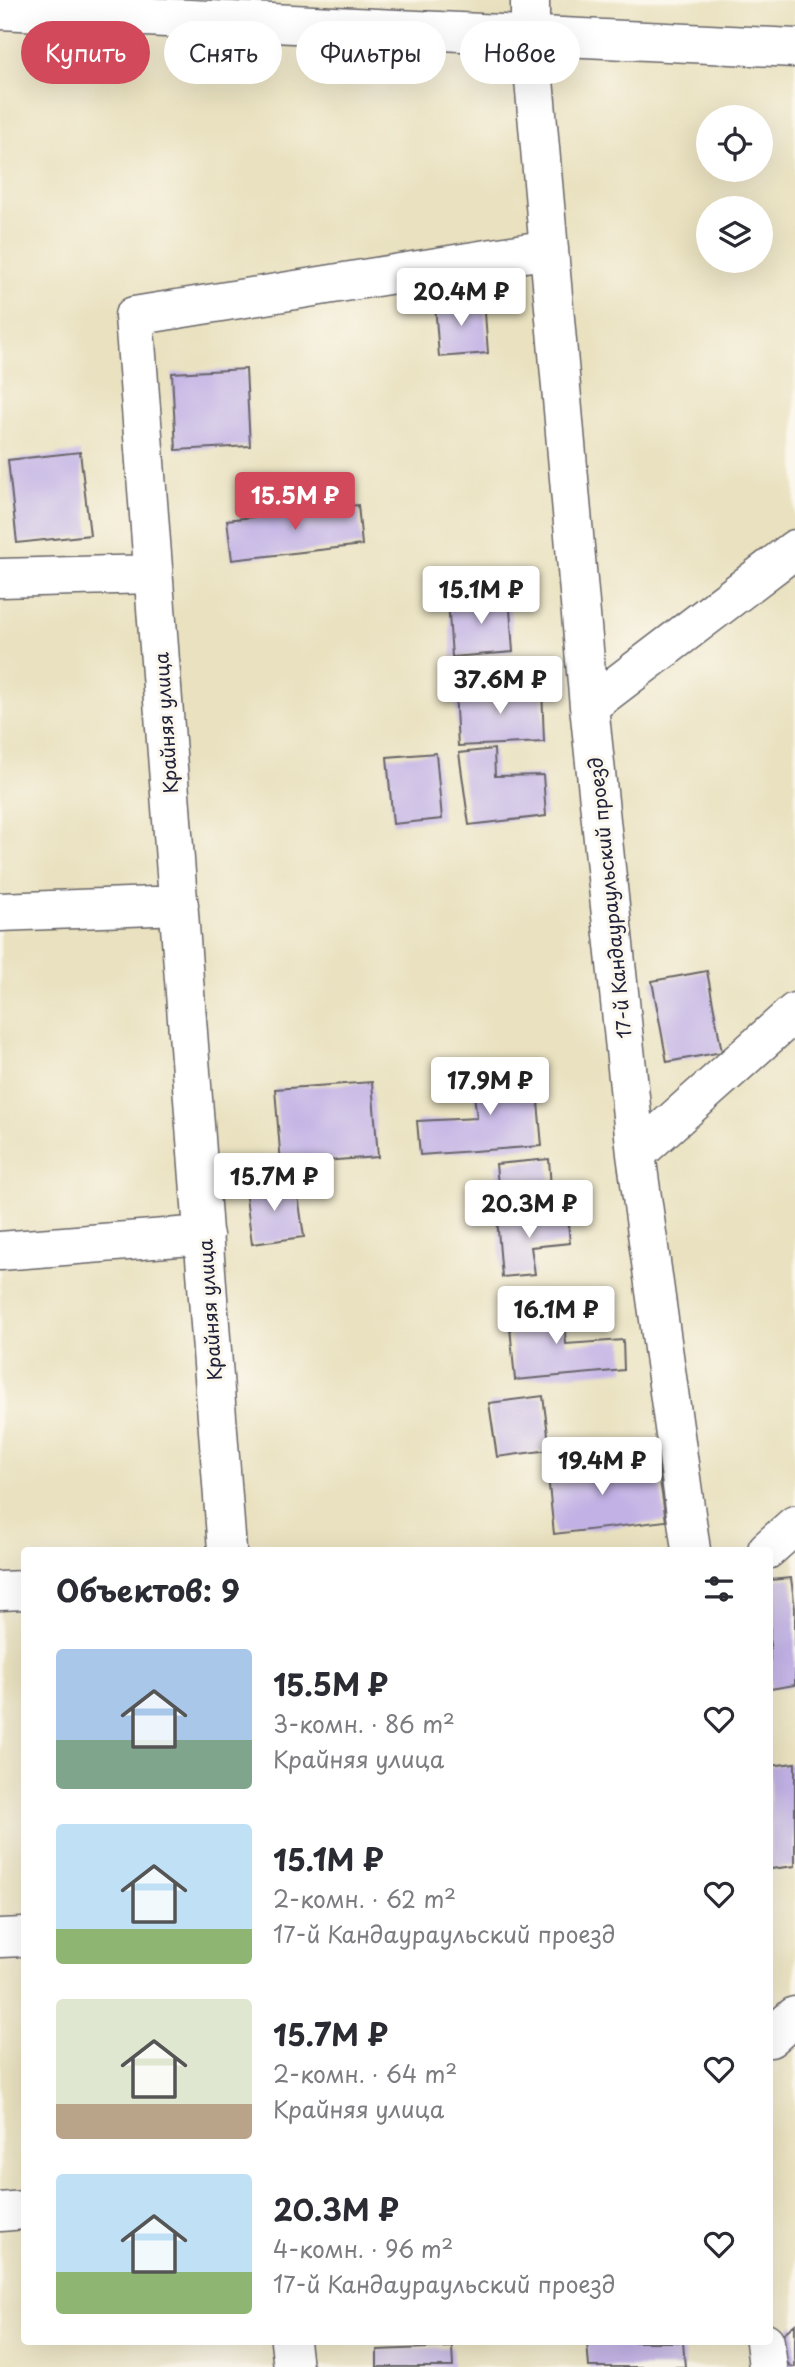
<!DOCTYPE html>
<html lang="ru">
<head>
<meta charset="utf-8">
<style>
  :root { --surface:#fff; --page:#f7f7f7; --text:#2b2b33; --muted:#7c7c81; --accent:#d1495b }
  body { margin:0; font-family:"Playpen Sans",sans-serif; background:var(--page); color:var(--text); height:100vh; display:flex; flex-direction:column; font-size:26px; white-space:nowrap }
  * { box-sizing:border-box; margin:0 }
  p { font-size:23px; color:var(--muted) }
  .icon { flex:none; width:38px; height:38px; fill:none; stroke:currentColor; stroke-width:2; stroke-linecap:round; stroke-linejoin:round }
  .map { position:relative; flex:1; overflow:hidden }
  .sheet { position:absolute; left:21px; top:1547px; width:752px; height:798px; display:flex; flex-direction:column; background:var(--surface); border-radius:7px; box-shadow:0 7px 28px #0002 }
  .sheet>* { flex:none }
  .hud { position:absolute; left:21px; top:21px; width:754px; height:63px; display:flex; gap:14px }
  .buttons { position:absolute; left:696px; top:105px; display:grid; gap:14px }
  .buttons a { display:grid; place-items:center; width:77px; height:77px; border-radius:50%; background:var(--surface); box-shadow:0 7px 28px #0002; font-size:35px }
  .price { position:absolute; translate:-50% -60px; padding:0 16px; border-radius:7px; background:#fff; color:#222; font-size:23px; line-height:46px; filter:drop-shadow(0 2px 4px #0008) }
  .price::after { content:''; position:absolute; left:50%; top:42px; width:21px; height:16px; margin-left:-10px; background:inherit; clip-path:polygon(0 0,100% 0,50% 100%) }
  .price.on { background:var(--accent); color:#fff }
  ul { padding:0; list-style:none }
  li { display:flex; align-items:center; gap:21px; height:175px; padding:0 35px }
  li span { display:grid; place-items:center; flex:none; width:196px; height:140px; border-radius:7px; color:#555 }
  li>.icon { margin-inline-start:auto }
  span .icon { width:84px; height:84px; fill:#fffc; stroke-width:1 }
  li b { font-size:30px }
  h2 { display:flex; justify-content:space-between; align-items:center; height:84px; padding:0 35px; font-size:30px }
  .tag { padding:0 24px; border-radius:32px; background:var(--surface); box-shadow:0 7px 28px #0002; font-size:24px; line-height:63px }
  .tag.on { background:var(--accent); color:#fff }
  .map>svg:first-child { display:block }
  .building { fill:#c1b1e5 }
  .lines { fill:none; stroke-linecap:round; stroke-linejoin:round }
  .minor-casing { stroke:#686569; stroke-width:41 }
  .tertiary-casing { stroke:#686569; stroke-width:41 }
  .minor { stroke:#fff; stroke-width:38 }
  .tertiary { stroke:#fff; stroke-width:38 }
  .labels { text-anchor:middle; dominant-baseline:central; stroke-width:6; stroke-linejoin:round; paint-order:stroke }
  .street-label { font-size:19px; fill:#22223b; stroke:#fbf7ec }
</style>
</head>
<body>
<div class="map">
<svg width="795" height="2367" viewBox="0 0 795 2367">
  <rect width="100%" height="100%" fill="#fbf7ec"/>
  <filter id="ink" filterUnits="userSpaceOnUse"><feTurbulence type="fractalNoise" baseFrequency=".0143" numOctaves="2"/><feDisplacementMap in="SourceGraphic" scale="14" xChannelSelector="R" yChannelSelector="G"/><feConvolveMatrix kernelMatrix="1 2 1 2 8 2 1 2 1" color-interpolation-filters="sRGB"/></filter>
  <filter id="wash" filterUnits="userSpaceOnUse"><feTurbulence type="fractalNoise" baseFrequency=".00686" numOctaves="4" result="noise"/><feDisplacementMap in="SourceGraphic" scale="28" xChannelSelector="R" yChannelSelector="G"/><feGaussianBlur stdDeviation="1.57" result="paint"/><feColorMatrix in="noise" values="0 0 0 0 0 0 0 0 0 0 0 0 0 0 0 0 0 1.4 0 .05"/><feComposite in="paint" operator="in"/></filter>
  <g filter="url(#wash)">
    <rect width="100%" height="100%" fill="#e9e1bf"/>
    <g id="blocks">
      <!-- building -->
      <path class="building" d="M 484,300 L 488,353 L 439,357 L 435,304 Z
        M 246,369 L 250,446 L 176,450 L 172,373 Z
        M 80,452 L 90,535 L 17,543 L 8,460 Z
        M 358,505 L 362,545 L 232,560 L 227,520 Z
        M 509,595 L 513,652 L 452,657 L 448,600 Z
        M 542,687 L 544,742 L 458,746 L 455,690 Z
        M 494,749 L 495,776 L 543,775 L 546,816 L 469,825 L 459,753 Z
        M 436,753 L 442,819 L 393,824 L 387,757 Z
        M 707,971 L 722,1052 L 667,1062 L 652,981 Z
        M 535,1069 L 542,1146 L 420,1155 L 417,1121 L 477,1118 L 471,1072 Z
        M 372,1082 L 378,1157 L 281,1164 L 275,1089 Z
        M 549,1159 L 552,1203 L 500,1207 L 496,1164 Z
        M 296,1182 L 304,1237 L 252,1244 L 245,1189 Z
        M 567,1212 L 570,1243 L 531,1247 L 535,1274 L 502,1277 L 497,1218 Z
        M 563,1302 L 566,1344 L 623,1340 L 624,1370 L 515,1380 L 508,1306 Z
        M 543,1396 L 550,1450 L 497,1457 L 489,1403 Z
        M 579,1453 L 580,1476 L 658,1467 L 666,1521 L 554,1534 L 546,1456 Z
        M 791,1578 L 795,1608 L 795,1685 L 770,1689 L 770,1580 Z
        M 795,1763 L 795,1866 L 770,1869 L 770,1766 Z
        M 795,2324 L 795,2367 L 791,2367 L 772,2343 Z
        M 587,2342 L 683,2342 L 685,2367 L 589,2367 Z
        M 452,2347 L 453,2367 L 377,2367 L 377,2350 Z"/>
    </g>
  </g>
  <g filter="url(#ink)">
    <use href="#blocks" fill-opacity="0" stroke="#686569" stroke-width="2"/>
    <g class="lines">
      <defs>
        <path id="minor" d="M 530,0 L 530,34 L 589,706 L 636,1154 L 691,1550
          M 0,578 L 153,574
          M 589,706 L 795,549
          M 0,912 L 179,905
          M 636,1154 L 795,1012
          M 0,1251 L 204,1235
          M 227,1550 L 134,316 L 549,249
          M 767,1550 L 795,1525
          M 0,1591 L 24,1590
          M 0,1938 L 24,1937
          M 770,2038 L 795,2016
          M 0,2212 L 24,2210
          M 290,2342 L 293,2367
          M 765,2342 L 768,2367"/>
        <path id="tertiary" d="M 0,10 L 795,48"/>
      </defs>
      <!-- minor casing -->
      <use href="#minor" class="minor-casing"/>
      <!-- tertiary casing -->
      <use href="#tertiary" class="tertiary-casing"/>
      <!-- minor -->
      <use href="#minor" class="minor"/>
      <!-- tertiary -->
      <use href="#tertiary" class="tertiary"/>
    </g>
  </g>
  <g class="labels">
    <!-- street labels -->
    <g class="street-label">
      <text transform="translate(165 723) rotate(-94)">Крайняя улица</text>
      <text transform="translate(609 898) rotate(-96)">17-й Кандаураульский проезд</text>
      <text transform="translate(209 1310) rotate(-94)">Крайняя улица</text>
    </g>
  </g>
</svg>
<div class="buttons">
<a><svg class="icon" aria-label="locate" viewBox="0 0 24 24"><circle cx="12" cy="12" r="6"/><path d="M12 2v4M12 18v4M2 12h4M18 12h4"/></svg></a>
<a><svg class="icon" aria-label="layers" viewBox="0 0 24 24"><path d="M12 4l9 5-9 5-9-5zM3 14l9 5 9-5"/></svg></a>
</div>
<b class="price" style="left:461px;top:328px">20.4M ₽</b>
<b class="price on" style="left:295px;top:532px">15.5M ₽</b>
<b class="price" style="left:481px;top:626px">15.1M ₽</b>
<b class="price" style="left:500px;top:716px">37.6M ₽</b>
<b class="price" style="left:490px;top:1117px">17.9M ₽</b>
<b class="price" style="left:274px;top:1213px">15.7M ₽</b>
<b class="price" style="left:529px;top:1240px">20.3M ₽</b>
<b class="price" style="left:556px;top:1346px">16.1M ₽</b>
<b class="price" style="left:602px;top:1497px">19.4M ₽</b>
<div class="hud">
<a class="tag on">Купить</a>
<a class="tag">Снять</a>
<a class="tag">Фильтры</a>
<a class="tag">Новое</a>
</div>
<section class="sheet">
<h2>Объектов: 9<svg class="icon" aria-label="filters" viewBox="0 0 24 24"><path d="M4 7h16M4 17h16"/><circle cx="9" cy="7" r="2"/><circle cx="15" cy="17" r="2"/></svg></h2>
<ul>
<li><span style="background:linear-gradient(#a9c7e8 65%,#7fa58c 0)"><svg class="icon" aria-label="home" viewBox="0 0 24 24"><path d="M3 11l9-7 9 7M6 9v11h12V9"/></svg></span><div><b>15.5M ₽</b><p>3-комн. · 86 m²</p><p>Крайняя улица</p></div><svg class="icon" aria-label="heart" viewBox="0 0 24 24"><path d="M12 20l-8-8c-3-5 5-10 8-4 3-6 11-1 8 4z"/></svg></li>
<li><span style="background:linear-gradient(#bfe0f5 75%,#8fb573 0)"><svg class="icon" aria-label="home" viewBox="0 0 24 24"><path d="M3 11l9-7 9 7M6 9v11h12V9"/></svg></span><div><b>15.1M ₽</b><p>2-комн. · 62 m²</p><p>17-й Кандаураульский проезд</p></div><svg class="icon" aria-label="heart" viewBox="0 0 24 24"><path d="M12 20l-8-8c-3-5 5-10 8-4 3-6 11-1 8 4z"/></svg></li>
<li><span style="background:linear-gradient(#dfe7d0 75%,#b9a48a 0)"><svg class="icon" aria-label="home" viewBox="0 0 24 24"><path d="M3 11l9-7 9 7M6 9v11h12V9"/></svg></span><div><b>15.7M ₽</b><p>2-комн. · 64 m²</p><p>Крайняя улица</p></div><svg class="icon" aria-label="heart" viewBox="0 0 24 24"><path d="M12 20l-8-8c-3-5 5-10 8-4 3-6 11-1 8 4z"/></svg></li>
<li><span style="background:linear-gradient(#bfe0f5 70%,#8fb573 0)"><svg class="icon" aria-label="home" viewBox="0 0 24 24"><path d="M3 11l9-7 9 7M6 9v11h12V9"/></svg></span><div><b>20.3M ₽</b><p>4-комн. · 96 m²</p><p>17-й Кандаураульский проезд</p></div><svg class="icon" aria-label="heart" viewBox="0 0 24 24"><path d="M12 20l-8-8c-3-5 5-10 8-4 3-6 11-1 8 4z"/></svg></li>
</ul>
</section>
</div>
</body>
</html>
